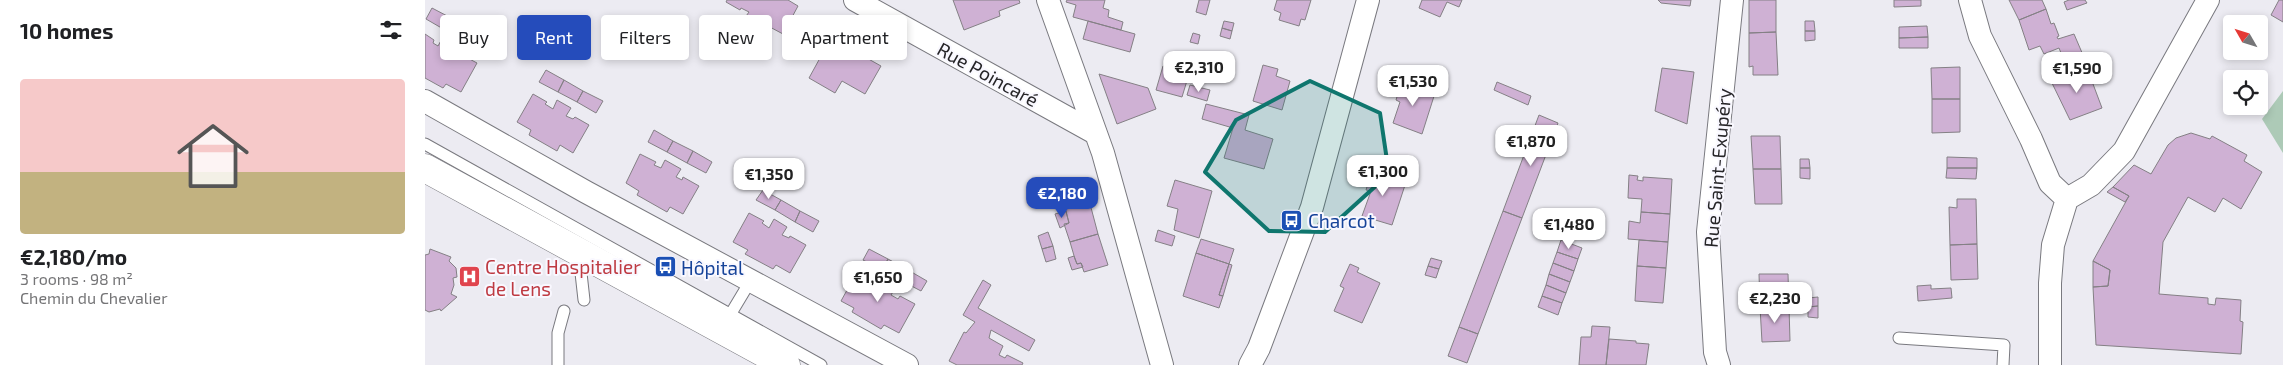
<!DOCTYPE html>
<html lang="en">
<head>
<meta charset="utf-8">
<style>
  :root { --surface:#fff; --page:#f6f6f6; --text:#202124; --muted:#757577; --line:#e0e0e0; --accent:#254cbb }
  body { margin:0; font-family:"Exo 2",sans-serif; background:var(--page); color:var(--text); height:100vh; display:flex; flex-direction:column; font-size:19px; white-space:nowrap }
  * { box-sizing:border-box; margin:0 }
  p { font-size:16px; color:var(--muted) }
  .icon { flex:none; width:28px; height:28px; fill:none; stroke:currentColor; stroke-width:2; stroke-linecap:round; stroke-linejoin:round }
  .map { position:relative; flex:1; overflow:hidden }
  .drawer { display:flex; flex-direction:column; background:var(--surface); width:425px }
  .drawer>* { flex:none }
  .banner { position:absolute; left:15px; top:15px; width:475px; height:45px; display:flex; gap:10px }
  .needle { width:32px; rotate:309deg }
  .tools { position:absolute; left:1798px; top:15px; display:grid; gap:10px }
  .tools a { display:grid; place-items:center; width:45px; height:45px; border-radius:5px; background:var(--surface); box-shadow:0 2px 8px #0003; font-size:25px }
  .price { position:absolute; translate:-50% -42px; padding:0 11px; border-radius:10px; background:#fff; color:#222; font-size:16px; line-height:32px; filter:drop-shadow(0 1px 2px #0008) }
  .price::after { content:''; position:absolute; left:50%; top:30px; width:15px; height:11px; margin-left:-8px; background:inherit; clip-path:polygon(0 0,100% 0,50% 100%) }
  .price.active { background:var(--accent); color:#fff }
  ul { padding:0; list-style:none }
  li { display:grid; align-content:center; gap:10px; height:265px; padding:0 20px }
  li+li { border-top:1px solid var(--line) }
  li span { display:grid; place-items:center; height:155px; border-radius:5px; color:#555 }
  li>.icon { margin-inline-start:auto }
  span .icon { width:90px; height:90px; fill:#fffc; stroke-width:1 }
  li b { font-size:21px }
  h2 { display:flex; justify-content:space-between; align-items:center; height:60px; padding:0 20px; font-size:21px }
  .chip { padding:0 18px; border-radius:5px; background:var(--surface); box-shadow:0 2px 8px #0003; font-size:18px; line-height:45px }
  .chip.active { background:var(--accent); color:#fff }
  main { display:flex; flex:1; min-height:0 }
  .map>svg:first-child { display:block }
  .green { fill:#adcab7 }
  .building { fill:#cfb1d4; stroke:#848085 }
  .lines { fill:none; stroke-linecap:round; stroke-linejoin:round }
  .service-casing { stroke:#79797f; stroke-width:13 }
  .minor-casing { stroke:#79797f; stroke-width:24 }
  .secondary-casing { stroke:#79797f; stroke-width:29 }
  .service { stroke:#fff; stroke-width:11 }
  .minor { stroke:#fff; stroke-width:22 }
  .secondary { stroke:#fff; stroke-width:28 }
  .marked { fill:#0f766e; fill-opacity:0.2; stroke:#0f766e; stroke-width:4; stroke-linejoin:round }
  .labels { text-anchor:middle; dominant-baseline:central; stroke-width:4; stroke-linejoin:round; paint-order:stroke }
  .street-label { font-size:19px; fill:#262528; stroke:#f9f8ff }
  .transit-label { font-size:19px; fill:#164399; stroke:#f9f8ff; text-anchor:start }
  .health-label { font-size:19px; fill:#be3a42; stroke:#f9f8ff; text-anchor:start }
</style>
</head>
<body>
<main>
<section class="drawer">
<h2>10 homes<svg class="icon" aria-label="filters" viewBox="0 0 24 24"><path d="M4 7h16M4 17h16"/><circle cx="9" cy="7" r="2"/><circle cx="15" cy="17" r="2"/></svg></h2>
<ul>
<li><span style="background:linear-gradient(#f6c9c9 60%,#c2b280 0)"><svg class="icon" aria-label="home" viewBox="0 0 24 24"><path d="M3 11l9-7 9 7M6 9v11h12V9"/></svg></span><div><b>€2,180/mo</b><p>3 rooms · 98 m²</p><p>Chemin du Chevalier</p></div></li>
</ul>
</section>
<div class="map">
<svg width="1858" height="365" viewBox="0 0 1858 365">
  <rect width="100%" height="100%" fill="#ecebf2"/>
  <!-- green -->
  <path class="green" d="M 1858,91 L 1858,153 L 1837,119 Z"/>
  <!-- building -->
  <path class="building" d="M 302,0 L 363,0 L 373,6 L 358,34 L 343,26 L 344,23 L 338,19 L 333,27 L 319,19 L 324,12 L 316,8 L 315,10 L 301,2 Z
    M 528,0 L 594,0 L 595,3 L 574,11 L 575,16 L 539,30 Z
    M 642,0 L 680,0 L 678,8 L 684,10 L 683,17 L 698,22 L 696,30 L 648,17 L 651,5 L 641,2 Z
    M 774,0 L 785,0 L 781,15 L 771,12 Z
    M 852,0 L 886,0 L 880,20 L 876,19 L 874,26 L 854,20 L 856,13 L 849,10 Z
    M 997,0 L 1037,0 L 1034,7 L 1022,2 L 1015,17 L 994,8 Z
    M 1233,0 L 1266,0 L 1265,6 L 1236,3 Z
    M 1324,0 L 1351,0 L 1351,32 L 1324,33 Z
    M 1469,0 L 1496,0 L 1496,6 L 1469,7 Z
    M 1584,0 L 1617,0 L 1621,9 L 1594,20 Z
    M 1644,0 L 1660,0 L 1662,3 L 1642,10 L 1639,2 Z
    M 1854,0 L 1858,0 L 1858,22 L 1846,15 Z
    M 7,8 L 26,18 L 20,30 L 1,19 Z
    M 1621,9 L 1626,24 L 1629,23 L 1634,36 L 1632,37 L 1633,39 L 1649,34 L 1658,55 L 1640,63 L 1634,48 L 1619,54 L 1615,46 L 1604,50 L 1594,20 Z
    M 26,18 L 45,29 L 39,40 L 20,30 Z
    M 301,18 L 311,24 L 306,33 L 296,27 Z
    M 663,21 L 710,34 L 705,52 L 658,39 Z
    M 799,21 L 809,23 L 807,31 L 797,28 Z
    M 1380,21 L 1389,21 L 1390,31 L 1380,31 Z
    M 1502,26 L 1503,37 L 1474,38 L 1474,27 Z
    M 797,28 L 807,31 L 805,39 L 795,36 Z
    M 45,29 L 64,40 L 58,51 L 39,40 Z
    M 320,29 L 332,35 L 327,44 L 315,37 Z
    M 1380,31 L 1390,31 L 1390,40 L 1380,41 Z
    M 1351,32 L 1353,75 L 1328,75 L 1328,66 L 1324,67 L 1324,33 Z
    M 768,33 L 775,35 L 773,44 L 765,42 Z
    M 0,34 L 9,40 L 8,43 L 13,46 L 18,37 L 33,45 L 28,54 L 35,58 L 37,55 L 52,63 L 36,92 L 21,84 L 18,88 L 0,78 Z
    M 332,35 L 344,42 L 339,50 L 327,44 Z
    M 1503,37 L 1503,48 L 1474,48 L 1474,38 Z
    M 406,38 L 456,66 L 440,94 L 417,81 L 410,93 L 384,78 Z
    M 838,65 L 853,69 L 851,76 L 865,81 L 857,110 L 828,101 Z
    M 738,66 L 764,74 L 757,97 L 731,90 Z
    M 1535,67 L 1535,99 L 1507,99 L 1506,68 Z
    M 1237,68 L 1269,72 L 1262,124 L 1230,111 Z
    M 1662,68 L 1677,108 L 1645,120 L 1626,81 Z
    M 121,70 L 139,80 L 133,92 L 114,82 Z
    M 674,74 L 723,88 L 731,109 L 692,124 Z
    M 978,77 L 987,81 L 986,85 L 1010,93 L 997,134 L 968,123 L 975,102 L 971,100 Z
    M 139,80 L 158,91 L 152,102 L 133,92 Z
    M 1072,82 L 1106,96 L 1103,105 L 1069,90 Z
    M 765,85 L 785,90 L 782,101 L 762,95 Z
    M 158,91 L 178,101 L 171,113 L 152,102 Z
    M 108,94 L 122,102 L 120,104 L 128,109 L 132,100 L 146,108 L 141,116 L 148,119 L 150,117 L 164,125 L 148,153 L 135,145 L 132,151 L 104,135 L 106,130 L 92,122 Z
    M 1507,99 L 1535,99 L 1535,132 L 1507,133 Z
    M 781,104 L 824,115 L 820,130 L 848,139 L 839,169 L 799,158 L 808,128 L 777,119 Z
    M 1114,115 L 1133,123 L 1097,218 L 1078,211 Z
    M 229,130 L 248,141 L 242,152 L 223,142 Z
    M 1766,133 L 1785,139 L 1787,136 L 1822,155 L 1819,161 L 1837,172 L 1816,209 L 1798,198 L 1790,212 L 1763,197 L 1738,242 L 1734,294 L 1783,298 L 1783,304 L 1790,305 L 1791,298 L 1816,300 L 1815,321 L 1818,322 L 1816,354 L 1671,345 L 1668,287 L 1683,286 L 1685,270 L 1668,261 L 1704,196 L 1688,187 L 1709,165 L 1726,174 L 1743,145 L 1751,138 Z
    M 1326,136 L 1355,136 L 1356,169 L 1328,169 Z
    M 248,141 L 268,151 L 262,163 L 242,152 Z
    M 268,151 L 287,162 L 281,173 L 262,163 Z
    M 215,154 L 231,162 L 229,165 L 236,168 L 240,160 L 256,169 L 251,177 L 257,180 L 258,177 L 274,186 L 258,214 L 245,207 L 242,212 L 212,195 L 214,191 L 201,183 Z
    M 1522,157 L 1552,158 L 1552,168 L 1522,168 Z
    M 1375,159 L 1384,159 L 1385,168 L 1375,168 Z
    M 948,167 L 958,170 L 956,174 L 981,182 L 967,225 L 937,216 L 946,191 L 941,190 Z
    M 1375,168 L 1385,168 L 1385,179 L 1375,178 Z
    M 1522,168 L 1552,168 L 1551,179 L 1521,178 Z
    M 1328,169 L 1356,169 L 1357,204 L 1330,204 Z
    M 1204,175 L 1213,176 L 1212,180 L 1218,181 L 1218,177 L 1247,179 L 1245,214 L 1216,212 L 1217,199 L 1203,198 Z
    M 750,180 L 787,191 L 774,238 L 749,230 L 753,209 L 742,206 Z
    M 1688,187 L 1704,196 L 1700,202 L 1682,192 Z
    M 338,190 L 356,200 L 350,210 L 331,200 Z
    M 1532,199 L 1551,199 L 1552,244 L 1525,245 L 1524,207 L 1532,208 Z
    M 356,200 L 375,211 L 370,222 L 350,210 Z
    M 664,200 L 673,234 L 645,242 L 639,224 L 644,223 L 640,208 Z
    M 375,211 L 394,221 L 388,232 L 370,222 Z
    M 641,211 L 644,223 L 635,228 L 630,214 Z
    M 1078,211 L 1097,218 L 1053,334 L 1034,327 Z
    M 1216,212 L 1245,214 L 1243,242 L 1203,239 L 1204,221 L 1215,223 Z
    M 324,213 L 339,221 L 337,223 L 344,228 L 349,219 L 362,227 L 357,235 L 364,238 L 365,236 L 381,245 L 365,273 L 351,265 L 348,269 L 320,254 L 323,250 L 308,242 Z
    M 733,230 L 750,236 L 747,246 L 730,241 Z
    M 623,232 L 628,246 L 617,249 L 613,236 Z
    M 673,234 L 683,265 L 659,272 L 656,263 L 652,264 L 650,259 L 645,242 Z
    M 776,239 L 809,249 L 804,264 L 771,253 Z
    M 1136,240 L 1157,248 L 1153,259 L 1132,252 Z
    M 1214,240 L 1243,242 L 1241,268 L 1212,266 Z
    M 1552,244 L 1553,279 L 1526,280 L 1525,245 Z
    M 628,246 L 631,259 L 621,262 L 617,249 Z
    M 5,249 L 26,257 L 24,261 L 31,268 L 32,277 L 28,278 L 29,285 L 26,294 L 32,297 L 16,311 L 15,309 L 4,312 L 0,310 L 0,255 L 4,254 Z
    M 444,249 L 463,259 L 457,270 L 438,260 Z
    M 1132,252 L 1153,259 L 1149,271 L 1128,263 Z
    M 771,253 L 804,264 L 794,295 L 798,296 L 794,308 L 758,296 Z
    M 649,256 L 652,264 L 656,263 L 658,267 L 647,270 L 643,258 Z
    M 1006,258 L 1017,261 L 1014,269 L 1003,266 Z
    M 463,259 L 483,270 L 477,281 L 457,270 Z
    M 1668,261 L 1685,270 L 1683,286 L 1668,287 Z
    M 1128,263 L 1149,271 L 1145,282 L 1124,274 Z
    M 804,264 L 807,265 L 798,296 L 794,295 Z
    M 925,264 L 934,268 L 932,272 L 955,283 L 937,323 L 909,311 L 919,288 L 915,286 Z
    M 1003,266 L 1014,269 L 1011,278 L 1000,275 Z
    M 1212,266 L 1241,268 L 1238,303 L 1210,301 Z
    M 483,270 L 502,281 L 496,291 L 477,281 Z
    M 432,272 L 447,281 L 446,283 L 451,286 L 456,278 L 471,287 L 466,295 L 473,299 L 475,296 L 490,304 L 474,333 L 459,325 L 456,329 L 427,312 L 429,308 L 416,301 Z
    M 1124,274 L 1145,282 L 1141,293 L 1121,285 Z
    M 1334,274 L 1363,274 L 1364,307 L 1335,307 Z
    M 558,280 L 566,285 L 553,308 L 610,340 L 604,351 L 566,330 L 564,338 L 578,346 L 574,355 L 580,358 L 582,355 L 598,363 L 597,365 L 532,365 L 524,361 L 539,332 L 541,333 L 550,322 L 538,315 Z
    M 1121,285 L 1141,293 L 1137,303 L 1117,296 Z
    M 1506,285 L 1506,289 L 1526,288 L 1527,298 L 1493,301 L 1492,286 Z
    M 1117,296 L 1137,303 L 1133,315 L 1113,307 Z
    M 1393,297 L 1393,306 L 1383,307 L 1383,298 Z
    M 1393,306 L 1393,318 L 1383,317 L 1383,307 Z
    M 1335,307 L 1364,307 L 1365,341 L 1337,342 Z
    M 1167,326 L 1185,327 L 1181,365 L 1154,365 L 1156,337 L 1166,337 Z
    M 1034,327 L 1053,334 L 1042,363 L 1023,356 Z
    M 1184,339 L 1211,341 L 1211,343 L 1224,344 L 1221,365 L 1181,365 Z"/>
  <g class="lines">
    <defs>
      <path id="service" d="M 0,144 L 396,365
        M 154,255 L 159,300
        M 302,320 L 326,280
        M 1474,338 L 1579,345 L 1578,365
        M 133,365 L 133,333 L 139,311"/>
      <path id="minor" d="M 430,0 L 670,133
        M 623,0 L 678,153 L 737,365
        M 1545,0 L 1555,36 L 1606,139 L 1625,183 L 1642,199
        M 0,101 L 161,192 L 482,365
        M 1642,199 L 1666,185 L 1699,151 L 1783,0
        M 825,365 L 834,348 L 887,207 L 943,0
        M 1294,365 L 1290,352 L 1283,232 L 1307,0
        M 1625,365 L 1625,283 L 1628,245 L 1642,199"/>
      <path id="secondary" d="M 0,168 L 361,365"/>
    </defs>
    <!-- service casing -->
    <use href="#service" class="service-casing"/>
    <!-- minor casing -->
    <use href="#minor" class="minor-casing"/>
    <!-- secondary casing -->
    <use href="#secondary" class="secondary-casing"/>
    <!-- service -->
    <use href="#service" class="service"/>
    <!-- minor -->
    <use href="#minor" class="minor"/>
    <!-- secondary -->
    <use href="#secondary" class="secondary"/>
  </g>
  <!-- marked area -->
  <path class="marked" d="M 885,81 L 955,113 L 964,174 L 900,232 L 844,231 L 780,172 L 811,120 Z"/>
  <!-- icons -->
  <defs>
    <symbol id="bus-square" viewBox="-11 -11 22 22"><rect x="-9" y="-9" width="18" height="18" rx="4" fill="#1a4fb4" stroke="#f9f8ff"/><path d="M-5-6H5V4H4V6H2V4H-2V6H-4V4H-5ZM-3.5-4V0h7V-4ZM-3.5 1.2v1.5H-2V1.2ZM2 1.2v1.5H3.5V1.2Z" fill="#fff"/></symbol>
    <symbol id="hospital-square" viewBox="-11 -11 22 22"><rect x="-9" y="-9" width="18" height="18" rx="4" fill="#e0444e" stroke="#f9f8ff"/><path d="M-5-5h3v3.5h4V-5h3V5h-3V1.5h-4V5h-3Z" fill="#fff"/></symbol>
  </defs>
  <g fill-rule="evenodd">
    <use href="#bus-square" x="854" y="208" width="25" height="25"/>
    <use href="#bus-square" x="228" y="254" width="25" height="25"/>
    <use href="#hospital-square" x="32" y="264" width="25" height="25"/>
  </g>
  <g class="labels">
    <!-- street labels -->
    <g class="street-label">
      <text transform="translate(563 74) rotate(29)">Rue Poincaré</text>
      <text transform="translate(1292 168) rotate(-85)">Rue Saint-Exupéry</text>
    </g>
    <!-- transit labels -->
    <g class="transit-label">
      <text x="883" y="220">Charcot</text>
      <text x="256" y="267">Hôpital</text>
    </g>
    <!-- health labels -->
    <g class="health-label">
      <text x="60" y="266">Centre Hospitalier<tspan x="60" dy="22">de Lens</tspan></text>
    </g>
  </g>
</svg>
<div class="tools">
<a><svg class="needle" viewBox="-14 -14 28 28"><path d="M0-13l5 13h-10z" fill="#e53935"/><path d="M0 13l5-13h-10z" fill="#757577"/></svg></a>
<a><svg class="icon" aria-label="locate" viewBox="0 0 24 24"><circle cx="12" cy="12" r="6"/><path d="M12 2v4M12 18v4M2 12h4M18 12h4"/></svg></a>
</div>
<b class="price" style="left:774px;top:93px">€2,310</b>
<b class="price" style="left:1652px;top:94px">€1,590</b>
<b class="price" style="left:988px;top:107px">€1,530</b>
<b class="price" style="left:1106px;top:167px">€1,870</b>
<b class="price" style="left:958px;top:197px">€1,300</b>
<b class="price" style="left:344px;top:200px">€1,350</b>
<b class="price active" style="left:637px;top:219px">€2,180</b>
<b class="price" style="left:1144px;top:250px">€1,480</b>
<b class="price" style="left:453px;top:303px">€1,650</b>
<b class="price" style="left:1350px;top:324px">€2,230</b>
<div class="banner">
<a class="chip">Buy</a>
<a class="chip active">Rent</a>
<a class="chip">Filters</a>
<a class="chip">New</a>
<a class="chip">Apartment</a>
</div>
</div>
</main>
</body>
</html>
